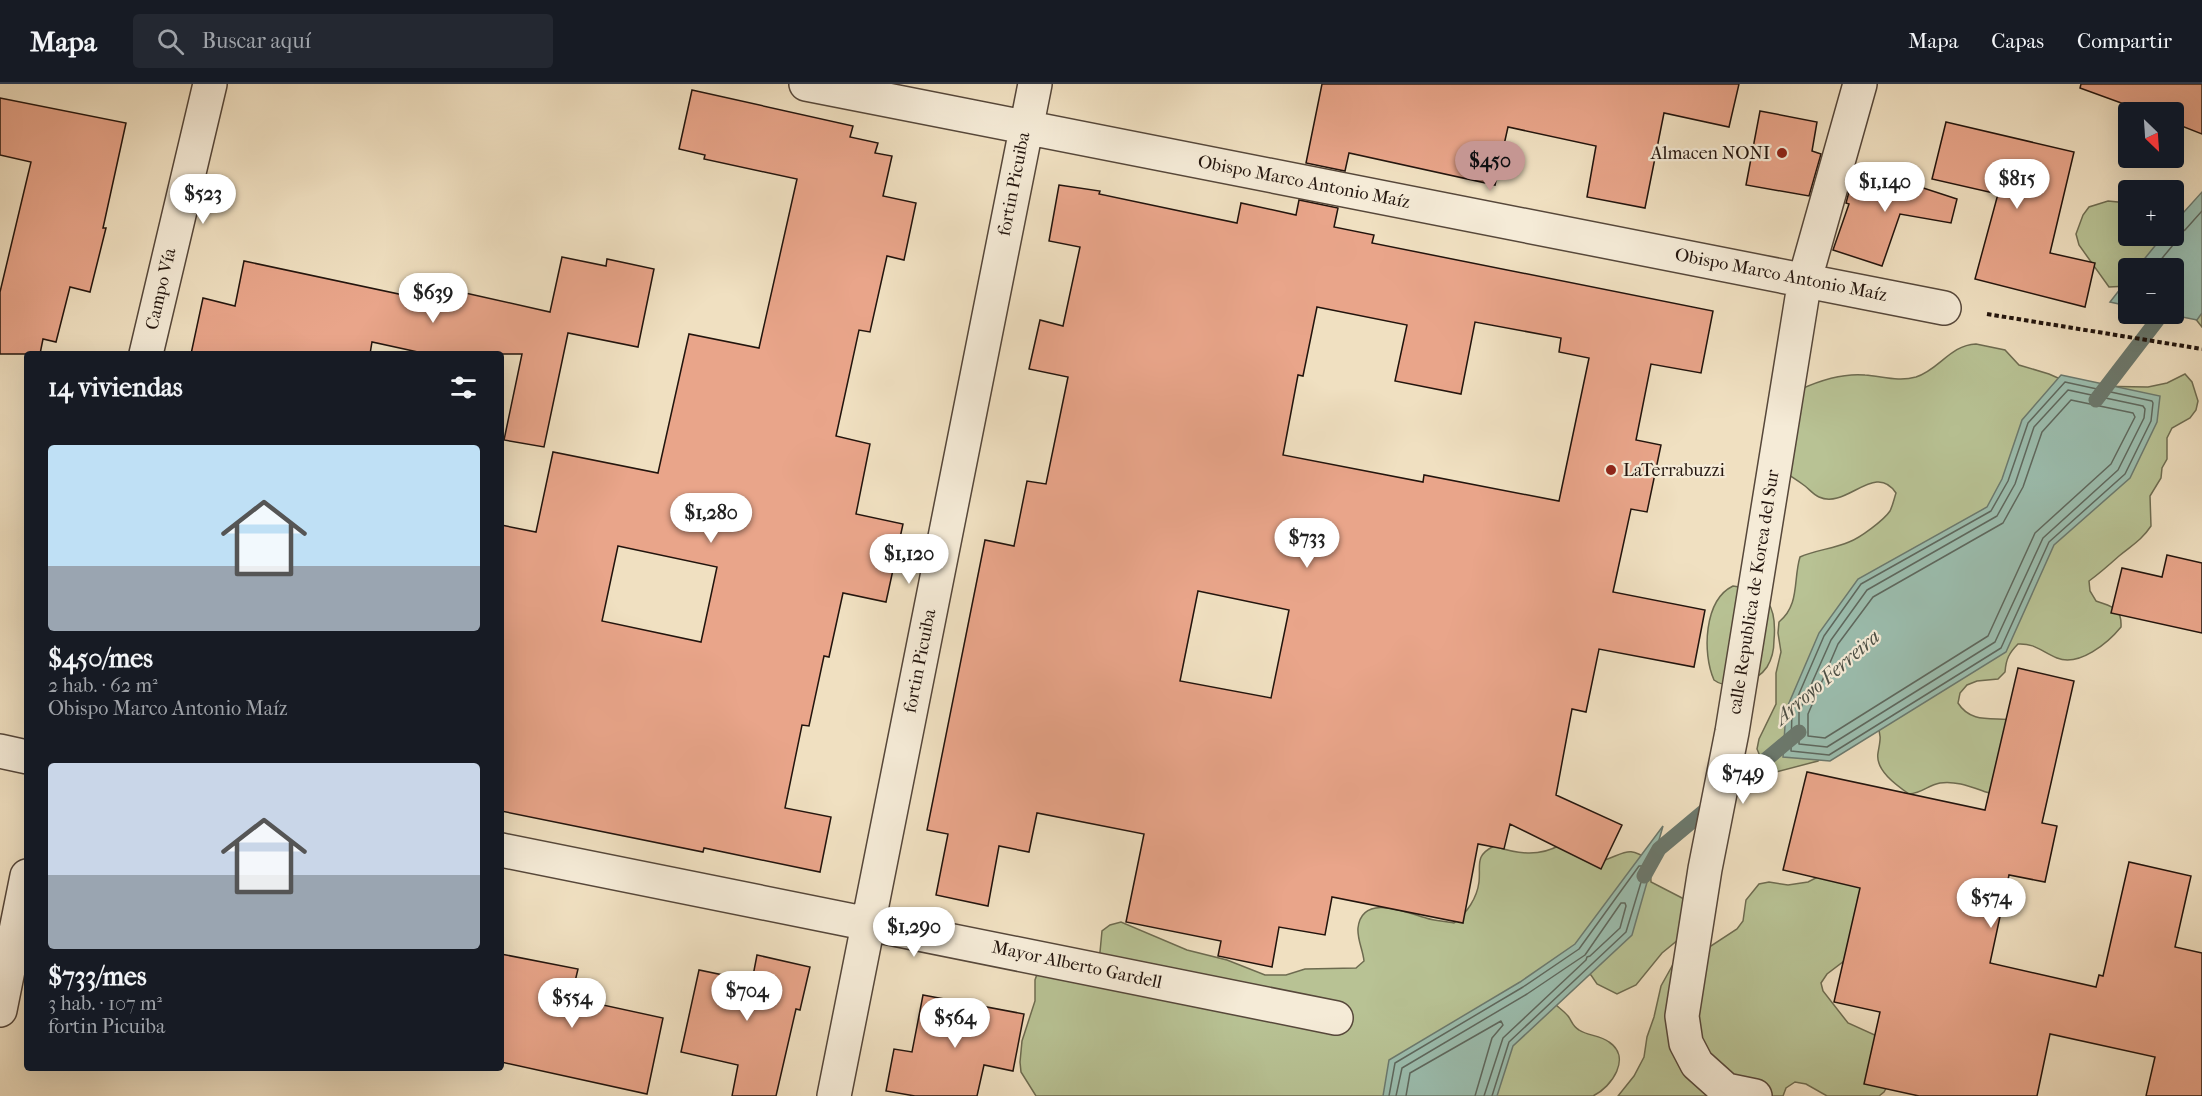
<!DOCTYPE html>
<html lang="es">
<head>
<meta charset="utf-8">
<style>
  :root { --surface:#171b24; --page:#242831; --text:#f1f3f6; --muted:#9ea1a6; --line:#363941; --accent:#c59692 }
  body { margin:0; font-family:"IM FELL French Canon",serif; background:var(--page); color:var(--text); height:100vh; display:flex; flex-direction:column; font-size:22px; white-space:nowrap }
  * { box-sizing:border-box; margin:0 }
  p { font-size:20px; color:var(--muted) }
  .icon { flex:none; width:33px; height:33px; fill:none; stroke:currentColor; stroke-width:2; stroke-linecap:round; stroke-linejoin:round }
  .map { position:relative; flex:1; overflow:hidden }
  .details { position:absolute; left:24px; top:267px; width:480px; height:720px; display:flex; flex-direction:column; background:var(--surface); border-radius:6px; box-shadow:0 6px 24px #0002 }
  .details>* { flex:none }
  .needle { width:39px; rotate:155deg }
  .buttons { position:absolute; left:2118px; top:18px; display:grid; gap:12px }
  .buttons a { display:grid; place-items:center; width:66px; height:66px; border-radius:6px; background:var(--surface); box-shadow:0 6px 24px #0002; font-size:30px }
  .price { position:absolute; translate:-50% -51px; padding:0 14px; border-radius:21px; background:#fff; color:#222; font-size:20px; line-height:39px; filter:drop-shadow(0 2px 3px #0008) }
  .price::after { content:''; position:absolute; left:50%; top:36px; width:18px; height:14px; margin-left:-9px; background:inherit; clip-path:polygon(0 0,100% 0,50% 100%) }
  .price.on { background:var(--accent); color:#111 }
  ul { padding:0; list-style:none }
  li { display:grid; align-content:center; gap:12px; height:318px; padding:0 24px }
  li span { display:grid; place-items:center; height:186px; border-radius:6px; color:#555 }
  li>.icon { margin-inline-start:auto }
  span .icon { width:108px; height:108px; fill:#fffc; stroke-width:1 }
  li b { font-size:26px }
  h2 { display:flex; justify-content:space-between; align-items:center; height:72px; padding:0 24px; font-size:26px }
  header { display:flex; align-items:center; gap:36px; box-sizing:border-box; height:84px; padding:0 30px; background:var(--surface); border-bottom:2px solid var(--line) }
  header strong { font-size:28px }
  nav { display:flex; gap:33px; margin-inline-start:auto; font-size:21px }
  .search { width:420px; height:54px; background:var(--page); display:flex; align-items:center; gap:15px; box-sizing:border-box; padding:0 21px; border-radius:6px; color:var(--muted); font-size:22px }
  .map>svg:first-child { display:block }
  .green { fill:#b8c294; stroke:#6d6b50; stroke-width:1.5 }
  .water { fill:#9bbdae; stroke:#6b796e; stroke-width:1.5 }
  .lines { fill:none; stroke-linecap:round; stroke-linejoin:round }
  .shore { stroke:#5e685e; stroke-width:1.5 }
  .stream { stroke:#6b796e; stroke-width:15 }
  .building { fill:#e9a58a; stroke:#22140d; stroke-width:1.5; fill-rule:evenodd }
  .minor-casing { stroke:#56473a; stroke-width:36 }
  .tertiary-casing { stroke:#56473a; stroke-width:36 }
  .path { stroke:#22140d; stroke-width:4; stroke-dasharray:4.5 3; stroke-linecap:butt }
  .minor { stroke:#f5ebd7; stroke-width:33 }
  .tertiary { stroke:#f5ebd7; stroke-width:33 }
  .poi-dot { fill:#8f2418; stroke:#f5ebd7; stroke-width:2 }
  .labels { text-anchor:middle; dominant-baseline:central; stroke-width:4.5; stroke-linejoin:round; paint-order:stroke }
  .poi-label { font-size:18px; fill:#22140d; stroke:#f5ebd7; text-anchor:end }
  .street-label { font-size:18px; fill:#22140d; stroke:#f5ebd7 }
  .water-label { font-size:20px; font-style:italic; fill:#4c4f45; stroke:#f5ebd7 }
</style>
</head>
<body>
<header>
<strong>Mapa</strong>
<div class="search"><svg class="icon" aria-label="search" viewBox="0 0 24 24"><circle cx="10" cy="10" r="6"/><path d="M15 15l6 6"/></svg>Buscar aquí</div>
<nav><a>Mapa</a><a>Capas</a><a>Compartir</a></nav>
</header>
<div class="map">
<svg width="2202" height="1012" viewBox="0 0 2202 1012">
  <rect width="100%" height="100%" fill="#f0e0c1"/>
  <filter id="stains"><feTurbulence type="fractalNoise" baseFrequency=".00333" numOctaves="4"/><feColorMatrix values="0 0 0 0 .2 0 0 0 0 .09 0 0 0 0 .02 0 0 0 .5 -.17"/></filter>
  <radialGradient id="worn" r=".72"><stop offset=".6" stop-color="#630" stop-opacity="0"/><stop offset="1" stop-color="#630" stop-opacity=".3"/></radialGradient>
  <!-- green -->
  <path class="green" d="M 2108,117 L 2118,118 L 2128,122 L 2128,152 L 2174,152 L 2174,137 L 2202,120 L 2202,243 L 2194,233 L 2193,179 L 2150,184 L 2128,184 L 2128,202 L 2109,203 L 2079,161 L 2076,150 L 2083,131 L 2089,123 Z
    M 1976,260 L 2005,266 L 2019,281 L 2049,290 L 2067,298 L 2088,302 L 2148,303 L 2167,299 L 2185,290 L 2192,298 L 2198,317 L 2196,326 L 2190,334 L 2172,344 L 2167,354 L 2167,375 L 2162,384 L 2161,394 L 2150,412 L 2151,442 C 2141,457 2132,461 2119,472 C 2109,481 2100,489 2089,497 L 2090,507 L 2096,517 C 2112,523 2122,523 2121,543 C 2108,559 2079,583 2057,574 C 2042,568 2035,559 2018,560 C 2009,569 2006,575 2005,588 L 1998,595 L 1977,597 L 1967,601 L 1960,609 L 1958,619 C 1971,640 1993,633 2014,636 L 1992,710 C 1976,705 1957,696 1940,699 C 1928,701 1923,709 1909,710 C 1896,701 1875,686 1878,669 C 1880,657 1882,652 1877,641 L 1824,669 L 1818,677 L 1776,688 L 1765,684 L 1757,665 L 1759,655 L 1776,620 L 1776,589 L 1781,568 L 1778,549 L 1779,538 C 1800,521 1793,496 1800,473 C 1815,466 1833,465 1849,458 C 1860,454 1884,436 1890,427 C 1893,421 1894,415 1896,409 C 1875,377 1846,426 1819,413 C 1814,411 1809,405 1805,402 C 1796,395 1786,389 1777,384 L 1801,305 C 1821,296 1843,289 1865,291 C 1882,292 1898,298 1916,293 C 1939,286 1950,261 1976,260 Z
    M 1733,502 C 1768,506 1777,523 1774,556 C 1774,565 1772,575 1767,583 C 1757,598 1729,607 1714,596 C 1702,569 1704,516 1733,502 Z
    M 1560,761 L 1605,776 C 1627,768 1629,762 1650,777 L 1651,798 L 1686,816 L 1679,855 L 1662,869 L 1636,901 L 1617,910 L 1597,900 L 1591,891 L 1582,886 L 1551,916 C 1556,922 1563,926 1568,932 C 1572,937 1572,942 1579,946 C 1588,952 1600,951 1609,958 C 1632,973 1612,1003 1593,1012 L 1036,1012 L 1021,988 L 1020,978 L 1022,957 L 1035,917 L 1035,896 L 1042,876 L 1093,876 L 1100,868 L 1102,847 L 1110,841 L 1121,838 L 1187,866 L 1227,876 L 1265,891 L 1286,891 L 1305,885 L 1356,884 L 1364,877 C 1363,866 1357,855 1358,844 C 1362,809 1405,828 1426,834 C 1435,837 1445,837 1454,839 C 1467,829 1477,814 1479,798 C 1481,781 1474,772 1494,762 C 1517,770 1539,773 1560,761 Z
    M 1874,764 L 1844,877 L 1827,890 L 1821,899 L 1823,907 L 1848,939 L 1877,952 L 1889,999 L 1884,1008 L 1879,1012 L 1827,1012 L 1806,1000 L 1795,998 L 1786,1004 L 1783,1012 L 1618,1012 L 1634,992 L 1644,973 L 1647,953 L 1654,933 L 1661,902 L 1676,875 L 1702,862 L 1711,862 L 1737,845 L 1743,837 L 1746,816 L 1759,800 L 1769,798 L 1788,801 L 1808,798 Z"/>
  <!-- water -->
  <path class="water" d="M 2202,108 L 2202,229 L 2197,236 L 2167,230 L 2174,230 L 2174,184 L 2137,184 L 2163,152 L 2174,152 L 2174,139 Z
    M 2128,195 L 2128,222 L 2110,218 Z
    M 2061,291 L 2160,312 L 2157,338 L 2130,394 L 2054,461 L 2006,568 L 1830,677 L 1783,673 L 1786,626 L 1819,549 L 1858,495 L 1987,423 L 2002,395 L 2022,336 Z
    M 1663,742 L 1632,851 L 1513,962 L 1497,1012 L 1383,1012 L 1389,976 L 1520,898 L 1575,860 Z"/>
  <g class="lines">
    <!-- shore -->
    <path class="shore" d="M 2154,184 L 2173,161 L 2176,151 L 2185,146 L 2202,127
      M 2065,298 L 2152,317 L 2153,319 L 2151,337 L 2125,390 L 2049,458 L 2001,564 L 1829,671 L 1791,667 L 1792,626 L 1824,552 L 1861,500 L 1991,427 L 2008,397 L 2028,339 Z
      M 2068,306 L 2143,322 L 2145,325 L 2144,334 L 2118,386 L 2043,454 L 1995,558 L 1827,663 L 1799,660 L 1799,628 L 1831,556 L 1867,506 L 1997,432 L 2015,400 L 2034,343 Z
      M 2071,316 L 2133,329 L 2135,333 L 2111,380 L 2035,449 L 1988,552 L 1825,654 L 1808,652 L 1808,630 L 1838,560 L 1873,513 L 2003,439 L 2023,403 L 2042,348 Z
      M 1389,1012 L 1395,979 L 1523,903 L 1579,865 L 1639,782 L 1643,782 L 1645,785 L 1626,848 L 1509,958 L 1492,1012
      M 1396,1012 L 1402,984 L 1527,910 L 1585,871 L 1621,819 L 1625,819 L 1626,822 L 1620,844 L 1590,872 L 1587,873 L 1586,876 L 1503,954 L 1484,1012
      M 1406,1012 L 1410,989 L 1501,937 L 1503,941 L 1492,954 L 1475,1012"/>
    <!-- stream -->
    <path class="stream" d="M 2096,316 L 2162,230
      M 1644,792 L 1659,765 L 1799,648"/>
  </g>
  <!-- building -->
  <path class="building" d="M 1322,0 L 1739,0 L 1729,43 L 1664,29 L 1645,124 L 1587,113 L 1596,62 L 1508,43 L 1495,101 L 1349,69 L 1345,87 L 1306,79 Z
    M 2081,0 L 2202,0 L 2202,50 L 2174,39 L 2174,28 L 2146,28 L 2080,4 Z
    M 692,6 L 853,42 L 850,53 L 878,59 L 875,69 L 892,72 L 883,112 L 916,119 L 904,176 L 887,172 L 870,248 L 859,246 L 836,352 L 870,360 L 856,430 L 903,440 L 886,518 L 843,509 L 829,573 L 824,572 L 809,642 L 802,641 L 785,724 L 831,733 L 820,788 L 704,764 L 703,768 L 501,727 L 501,441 L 536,448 L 553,368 L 658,389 L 689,250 L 759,264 L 797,95 L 704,75 L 705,71 L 679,65 ZM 618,462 L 717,483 L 701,558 L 602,537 Z
    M 0,14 L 126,39 L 103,144 L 106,144 L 90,208 L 70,203 L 56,258 L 43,255 L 40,270 L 0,270 L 0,208 L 31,78 L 0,71 Z
    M 1760,27 L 1817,38 L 1812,67 L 1821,70 L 1809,112 L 1746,101 Z
    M 1946,38 L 2074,68 L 2050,169 L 2095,179 L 2085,223 L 1975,195 L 1998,110 L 1932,95 Z
    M 1856,82 L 1957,115 L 1951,139 L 1900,130 L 1882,182 L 1833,166 L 1849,120 L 1846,119 Z
    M 1059,101 L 1100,107 L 1099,110 L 1237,139 L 1241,119 L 1296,131 L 1299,116 L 1338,124 L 1334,143 L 1374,151 L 1372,159 L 1713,227 L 1701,289 L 1651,280 L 1636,356 L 1661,361 L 1647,428 L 1631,425 L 1613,508 L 1705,526 L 1694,583 L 1599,565 L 1586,628 L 1572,625 L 1556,711 L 1622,741 L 1601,785 L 1510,740 L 1504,765 L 1478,760 L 1463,839 L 1332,813 L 1325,851 L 1279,843 L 1272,883 L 1218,872 L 1221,857 L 1126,838 L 1144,750 L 1037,729 L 1029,768 L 999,762 L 988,822 L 936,811 L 948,750 L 927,746 L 985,456 L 1014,462 L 1027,397 L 1046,400 L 1068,293 L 1029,285 L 1040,236 L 1063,242 L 1080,163 L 1049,157 ZM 1317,223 L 1407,241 L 1395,297 L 1461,310 L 1475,238 L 1561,254 L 1559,268 L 1589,274 L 1559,417 L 1424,391 L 1423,398 L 1283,371 L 1298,291 L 1303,292 ZM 1198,507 L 1289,526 L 1271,614 L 1180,597 Z
    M 562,173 L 606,182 L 607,175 L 654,185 L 638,263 L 568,249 L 544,363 L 504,356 L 522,270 L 427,270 L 372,258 L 370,270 L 191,270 L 203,214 L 235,222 L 244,177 L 413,213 L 416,198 L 550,228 Z
    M 2167,471 L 2202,479 L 2202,549 L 2111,529 L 2122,484 L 2162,493 Z
    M 2018,584 L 2074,597 L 2042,739 L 2057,742 L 2045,798 L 2009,791 L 1990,879 L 2096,903 L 2099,891 L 2103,892 L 2129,778 L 2191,792 L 2175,863 L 2202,869 L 2202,1012 L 2146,1012 L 2155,973 L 2050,950 L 2037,1012 L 1919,1012 L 1864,1000 L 1880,928 L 1834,918 L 1860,804 L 1783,786 L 1807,688 L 1985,726 Z
    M 501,870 L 578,885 L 572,910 L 590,913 L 589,918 L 663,934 L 647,1010 L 501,978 Z
    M 757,871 L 810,883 L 800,926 L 796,925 L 776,1012 L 732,1012 L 738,981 L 681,968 L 699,886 L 752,897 Z
    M 923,911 L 1024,930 L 1013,987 L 984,981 L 977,1012 L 915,1012 L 886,1007 L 894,965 L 912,968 Z"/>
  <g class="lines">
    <defs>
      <path id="minor" d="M 806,0 L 1944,224
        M 0,667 L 27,673
        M 501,766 L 1336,934
        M 834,1012 L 1035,0
        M 1755,1012 L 1726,1006 L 1697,980 L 1686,959 L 1682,932 L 1705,785 L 1732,648 L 1805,195 L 1860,0"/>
      <path id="tertiary" d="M 146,270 L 210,0
        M 0,926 L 27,792"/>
    </defs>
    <!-- minor casing -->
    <use href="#minor" class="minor-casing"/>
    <!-- tertiary casing -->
    <use href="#tertiary" class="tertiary-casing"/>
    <!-- path -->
    <path class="path" d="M 1987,230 L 2202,265"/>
    <!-- minor -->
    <use href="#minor" class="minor"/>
    <!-- tertiary -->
    <use href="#tertiary" class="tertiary"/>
  </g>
  <!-- markers -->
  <g class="poi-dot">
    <circle cx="1782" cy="69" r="6"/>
    <circle cx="1611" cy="386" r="6"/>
  </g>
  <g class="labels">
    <!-- poi labels -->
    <g class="poi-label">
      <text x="1770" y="69">Almacen NONI</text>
      <text x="1623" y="386" text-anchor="start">LaTerrabuzzi</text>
    </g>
    <!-- street labels -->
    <g class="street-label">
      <text transform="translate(1304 98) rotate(11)">Obispo Marco Antonio Maíz</text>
      <text transform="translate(1014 100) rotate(-79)">fortin Picuiba</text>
      <text transform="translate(1781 191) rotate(11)">Obispo Marco Antonio Maíz</text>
      <text transform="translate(161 205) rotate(-77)">Campo Vía</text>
      <text transform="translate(1754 508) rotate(-81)">calle Republica de Korea del Sur</text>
      <text transform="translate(920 577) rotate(-79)">fortin Picuiba</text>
      <text transform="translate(1077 881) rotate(12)">Mayor Alberto Gardell</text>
    </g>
    <!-- water labels -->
    <g class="water-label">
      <text transform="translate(1827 593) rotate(-41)">Arroyo Ferreira</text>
    </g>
  </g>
  <rect width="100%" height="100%" filter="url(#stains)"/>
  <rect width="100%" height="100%" fill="url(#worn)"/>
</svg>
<div class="buttons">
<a><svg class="needle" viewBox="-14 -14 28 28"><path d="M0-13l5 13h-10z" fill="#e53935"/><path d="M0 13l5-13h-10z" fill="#9ea1a6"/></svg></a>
<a>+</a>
<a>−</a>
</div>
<b class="price on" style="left:1490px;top:108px">$450</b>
<b class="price" style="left:2017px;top:126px">$815</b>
<b class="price" style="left:1885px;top:129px">$1,140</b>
<b class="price" style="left:203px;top:141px">$523</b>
<b class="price" style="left:433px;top:240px">$639</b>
<b class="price" style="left:711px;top:460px">$1,280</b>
<b class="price" style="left:1307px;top:485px">$733</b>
<b class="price" style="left:909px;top:501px">$1,120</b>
<b class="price" style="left:1743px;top:721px">$749</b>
<b class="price" style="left:1991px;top:845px">$574</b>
<b class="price" style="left:914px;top:874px">$1,290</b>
<b class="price" style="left:747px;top:938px">$704</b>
<b class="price" style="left:572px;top:945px">$554</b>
<b class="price" style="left:955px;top:965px">$564</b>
<section class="details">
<h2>14 viviendas<svg class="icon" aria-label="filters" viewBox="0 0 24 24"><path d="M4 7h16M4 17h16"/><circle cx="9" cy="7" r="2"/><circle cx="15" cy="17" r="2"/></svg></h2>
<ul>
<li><span style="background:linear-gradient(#bfe0f5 65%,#9aa5b1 0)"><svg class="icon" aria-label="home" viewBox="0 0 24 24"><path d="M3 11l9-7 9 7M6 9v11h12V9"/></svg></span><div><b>$450/mes</b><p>2 hab. · 62 m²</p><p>Obispo Marco Antonio Maíz</p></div></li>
<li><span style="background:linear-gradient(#c9d6e8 60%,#9aa5b1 0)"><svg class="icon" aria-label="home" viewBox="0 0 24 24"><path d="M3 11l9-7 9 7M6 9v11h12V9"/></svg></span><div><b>$733/mes</b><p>3 hab. · 107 m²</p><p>fortin Picuiba</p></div></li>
</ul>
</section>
</div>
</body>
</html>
